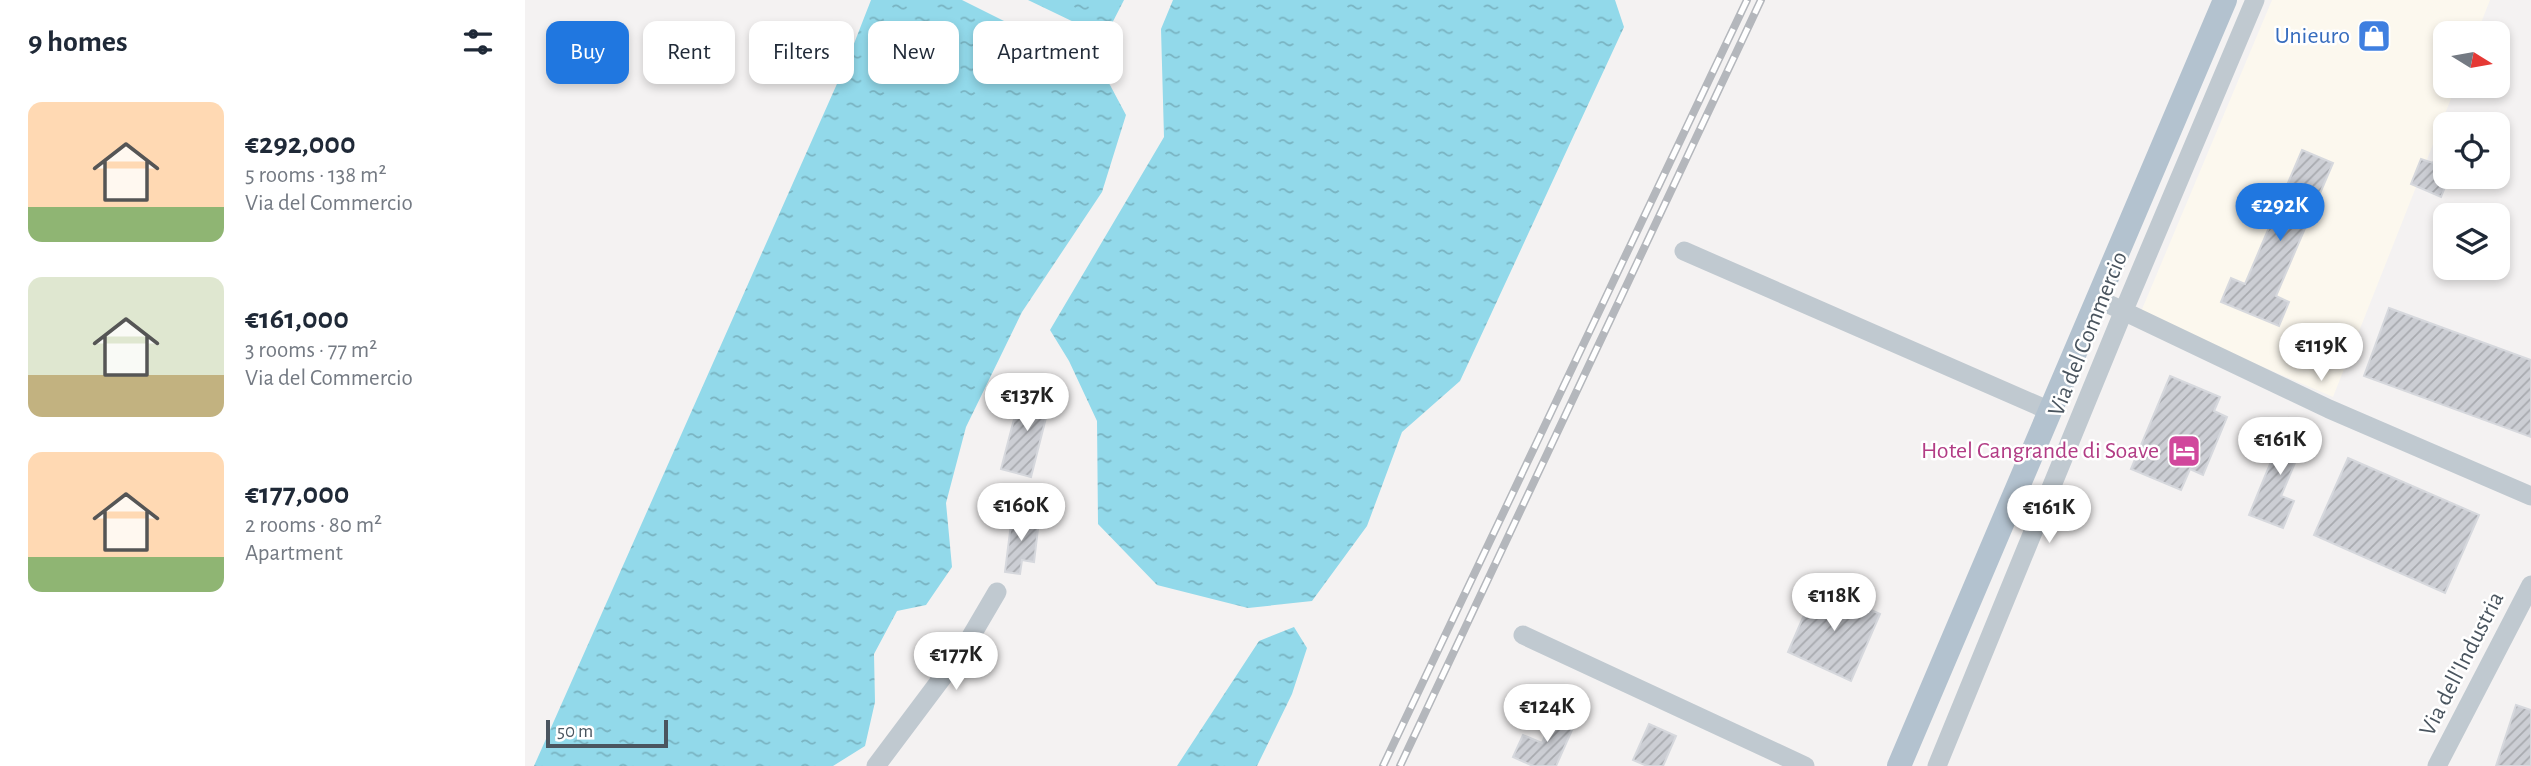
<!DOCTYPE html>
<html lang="en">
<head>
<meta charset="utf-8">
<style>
  :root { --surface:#fff; --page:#f6f6f7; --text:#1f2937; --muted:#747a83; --accent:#2077e0 }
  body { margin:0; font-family:"Alegreya Sans",sans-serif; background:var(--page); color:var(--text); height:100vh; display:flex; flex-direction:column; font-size:26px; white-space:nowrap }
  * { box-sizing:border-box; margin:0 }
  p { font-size:23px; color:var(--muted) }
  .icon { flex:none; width:38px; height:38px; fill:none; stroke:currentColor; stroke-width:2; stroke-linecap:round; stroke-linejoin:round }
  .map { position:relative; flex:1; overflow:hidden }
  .side { display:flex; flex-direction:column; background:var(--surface); width:525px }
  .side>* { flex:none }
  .top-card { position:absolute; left:21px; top:21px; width:665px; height:63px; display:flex; gap:14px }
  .needle { width:46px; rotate:101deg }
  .tools { position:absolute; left:1908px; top:21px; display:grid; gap:14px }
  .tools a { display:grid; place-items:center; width:77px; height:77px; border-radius:14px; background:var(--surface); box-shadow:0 4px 10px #0003; font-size:35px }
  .scale { position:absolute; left:21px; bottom:18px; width:122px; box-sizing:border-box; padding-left:7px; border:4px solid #4a555f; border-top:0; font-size:19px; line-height:24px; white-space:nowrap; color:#4a555f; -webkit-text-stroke:5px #fff; paint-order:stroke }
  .price { position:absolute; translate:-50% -60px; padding:0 16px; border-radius:24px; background:#fff; color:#222; font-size:23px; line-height:46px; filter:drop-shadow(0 2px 4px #0008) }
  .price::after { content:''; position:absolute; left:50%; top:42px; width:21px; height:16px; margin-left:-10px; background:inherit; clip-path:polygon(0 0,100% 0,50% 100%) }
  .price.on { background:var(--accent); color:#fff }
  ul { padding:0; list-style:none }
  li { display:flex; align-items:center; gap:21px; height:175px; padding:0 28px }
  li span { display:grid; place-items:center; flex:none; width:196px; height:140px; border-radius:14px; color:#555 }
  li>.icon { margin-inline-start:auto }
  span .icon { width:84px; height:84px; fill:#fffc; stroke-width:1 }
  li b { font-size:30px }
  h2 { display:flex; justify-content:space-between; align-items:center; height:84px; padding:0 28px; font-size:30px }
  .chip { padding:0 24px; border-radius:14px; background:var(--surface); box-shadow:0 4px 10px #0003; font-size:24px; line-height:63px }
  .chip.on { background:var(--accent); color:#fff }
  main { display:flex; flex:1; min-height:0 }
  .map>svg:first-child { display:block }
  .commercial { fill:#fcf8ee }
  .water { fill:url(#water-ripples) }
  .building { fill:url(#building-hatch); stroke:#d6d8dd; stroke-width:2 }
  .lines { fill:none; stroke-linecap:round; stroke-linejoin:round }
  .minor { stroke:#c0c9d0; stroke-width:19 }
  .major { stroke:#b3c2cf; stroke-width:24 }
  .rail-casing { stroke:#b4b7bc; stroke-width:8 }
  .rail { stroke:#fff; stroke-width:5; stroke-dasharray:16; stroke-linecap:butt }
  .labels { text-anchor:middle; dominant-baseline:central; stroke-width:5; stroke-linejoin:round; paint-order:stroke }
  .shop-label { font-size:24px; fill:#366cbe; stroke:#fff; text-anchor:end }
  .street-label { font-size:24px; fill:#4a555f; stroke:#fff }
  .hotel-label { font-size:24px; fill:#b23c85; stroke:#fff; text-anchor:end }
</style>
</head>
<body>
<main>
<section class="side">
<h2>9 homes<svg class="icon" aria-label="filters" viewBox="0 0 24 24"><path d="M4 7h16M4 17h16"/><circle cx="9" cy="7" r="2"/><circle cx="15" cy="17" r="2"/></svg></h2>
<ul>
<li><span style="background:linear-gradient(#ffd9b3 75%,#8fb573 0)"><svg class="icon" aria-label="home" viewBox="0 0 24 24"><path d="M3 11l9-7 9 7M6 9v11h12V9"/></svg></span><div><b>€292,000</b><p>5 rooms · 138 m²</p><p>Via del Commercio</p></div></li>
<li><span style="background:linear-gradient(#dfe7d0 70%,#c2b280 0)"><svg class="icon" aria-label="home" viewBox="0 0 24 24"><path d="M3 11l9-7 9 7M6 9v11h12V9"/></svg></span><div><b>€161,000</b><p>3 rooms · 77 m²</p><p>Via del Commercio</p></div></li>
<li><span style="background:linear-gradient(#ffd9b3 75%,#8fb573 0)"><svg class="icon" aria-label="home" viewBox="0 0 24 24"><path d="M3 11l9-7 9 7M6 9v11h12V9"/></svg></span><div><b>€177,000</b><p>2 rooms · 80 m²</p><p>Apartment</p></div></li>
</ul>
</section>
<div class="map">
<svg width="2006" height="766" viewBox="0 0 2006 766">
  <defs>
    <pattern id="water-ripples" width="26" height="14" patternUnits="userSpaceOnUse" patternTransform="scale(1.75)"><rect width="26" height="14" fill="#92d9ea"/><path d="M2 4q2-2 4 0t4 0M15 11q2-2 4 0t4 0" fill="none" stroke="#79b3c1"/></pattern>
    <pattern id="building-hatch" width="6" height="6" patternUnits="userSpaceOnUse" patternTransform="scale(1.75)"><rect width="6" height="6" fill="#ccced4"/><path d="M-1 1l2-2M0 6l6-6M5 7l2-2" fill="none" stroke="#a8aaaf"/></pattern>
  </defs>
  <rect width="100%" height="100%" fill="#f4f2f2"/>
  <!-- commercial -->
  <path class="commercial" d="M 1747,0 L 1965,0 L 1952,33 L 1920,33 L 1920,86 L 1931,86 L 1808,397 L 1615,314 Z"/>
  <!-- water -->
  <path class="water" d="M 346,0 L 437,0 L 577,70 L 601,115 L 577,192 L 497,312 L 441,427 L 421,503 L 427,567 L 401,605 L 372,611 L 349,654 L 350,702 L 340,746 L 308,766 L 9,766 L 323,59 Z
    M 503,0 L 599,0 L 580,37 Z
    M 648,0 L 1090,0 L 1099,27 L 935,381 L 877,432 L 842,526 L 787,601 L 723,608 L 632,585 L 573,524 L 572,421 L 544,361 L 525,330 L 639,137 L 636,29 Z
    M 769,627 L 782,648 L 767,694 L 732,766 L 652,766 L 734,641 Z"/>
  <!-- building -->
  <path class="building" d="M 1919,135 L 1920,177 L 1924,177 L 1916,197 L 1886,184 L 1896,159 L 1908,163 Z
    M 1777,150 L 1808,163 L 1751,296 L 1764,302 L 1754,326 L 1696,302 L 1706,278 L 1720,284 Z
    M 1864,308 L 2006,360 L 2006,437 L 1839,376 Z
    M 1645,376 L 1695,397 L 1689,411 L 1702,417 L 1678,475 L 1665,469 L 1656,490 L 1606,469 Z
    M 508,389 L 527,394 L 506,477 L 476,469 L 495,396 L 505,399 Z
    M 1764,418 L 1785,427 L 1756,496 L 1769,501 L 1758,528 L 1724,515 Z
    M 1823,458 L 1954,515 L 1920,593 L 1789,535 Z
    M 487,516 L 514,520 L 509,562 L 497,560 L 495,574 L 480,572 Z
    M 1292,585 L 1355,614 L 1326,681 L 1263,652 Z
    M 1991,705 L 2006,710 L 2006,766 L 1971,766 Z
    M 1030,712 L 1051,721 L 1031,766 L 1008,766 L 988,757 L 998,735 L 1017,743 Z
    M 1124,724 L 1151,736 L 1138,766 L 1122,766 L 1108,760 Z"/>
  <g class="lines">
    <!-- minor -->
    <path class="minor" d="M 1159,251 L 1525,411
      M 1573,299 L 1804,409 L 2006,496
      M 998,635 L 1280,766
      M 351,766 L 438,650 L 472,592
      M 1412,766 L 1599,310 L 1730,0
      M 1912,766 L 2006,585"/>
    <!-- major -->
    <path class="major" d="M 1374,766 L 1700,0"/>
    <defs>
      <path id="rail" d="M 858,766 L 1222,0
        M 875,766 L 1236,0"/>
    </defs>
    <!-- rail casing -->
    <use href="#rail" class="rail-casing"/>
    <!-- rail -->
    <use href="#rail" class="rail"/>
  </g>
  <!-- icons -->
  <defs>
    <symbol id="shop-square" viewBox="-11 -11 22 22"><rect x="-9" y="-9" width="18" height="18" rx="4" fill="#3f7fe0" stroke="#fff"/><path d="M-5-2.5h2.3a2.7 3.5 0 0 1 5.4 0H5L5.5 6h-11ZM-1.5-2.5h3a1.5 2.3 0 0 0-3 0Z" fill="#fff"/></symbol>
    <symbol id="hotel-square" viewBox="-11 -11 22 22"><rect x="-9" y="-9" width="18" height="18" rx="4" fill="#d1479c" stroke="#fff"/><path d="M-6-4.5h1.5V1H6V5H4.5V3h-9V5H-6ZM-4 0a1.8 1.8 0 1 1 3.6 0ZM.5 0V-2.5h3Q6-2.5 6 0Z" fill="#fff"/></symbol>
  </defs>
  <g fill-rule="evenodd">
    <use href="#shop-square" x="1830" y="17" width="38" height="38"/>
    <use href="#hotel-square" x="1640" y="432" width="38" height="38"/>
  </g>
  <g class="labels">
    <!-- shop labels -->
    <g class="shop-label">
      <text x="1825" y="36">Unieuro</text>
    </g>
    <!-- street labels -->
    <g class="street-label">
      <text transform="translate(1563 334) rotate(-68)">Via del Commercio</text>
      <text transform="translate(1937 664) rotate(-63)">Via dell'Industria</text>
    </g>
    <!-- hotel labels -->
    <g class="hotel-label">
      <text x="1634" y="451">Hotel Cangrande di Soave</text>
    </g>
  </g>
</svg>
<div class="tools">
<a><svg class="needle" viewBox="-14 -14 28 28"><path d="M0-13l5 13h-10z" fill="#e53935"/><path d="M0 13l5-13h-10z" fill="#747a83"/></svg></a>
<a><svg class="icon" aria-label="locate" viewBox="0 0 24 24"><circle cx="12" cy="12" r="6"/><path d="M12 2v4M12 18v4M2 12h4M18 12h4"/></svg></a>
<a><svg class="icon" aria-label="layers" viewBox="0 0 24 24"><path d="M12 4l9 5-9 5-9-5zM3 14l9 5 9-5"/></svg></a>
</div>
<div class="scale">50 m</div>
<b class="price on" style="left:1755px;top:243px">€292K</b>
<b class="price" style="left:1796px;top:383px">€119K</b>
<b class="price" style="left:502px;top:433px">€137K</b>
<b class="price" style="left:1755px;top:477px">€161K</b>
<b class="price" style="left:496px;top:543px">€160K</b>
<b class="price" style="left:1524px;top:545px">€161K</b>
<b class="price" style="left:1309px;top:633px">€118K</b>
<b class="price" style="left:431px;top:692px">€177K</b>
<b class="price" style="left:1022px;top:744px">€124K</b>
<div class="top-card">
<a class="chip on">Buy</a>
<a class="chip">Rent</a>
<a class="chip">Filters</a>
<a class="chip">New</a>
<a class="chip">Apartment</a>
</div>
</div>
</main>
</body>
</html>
